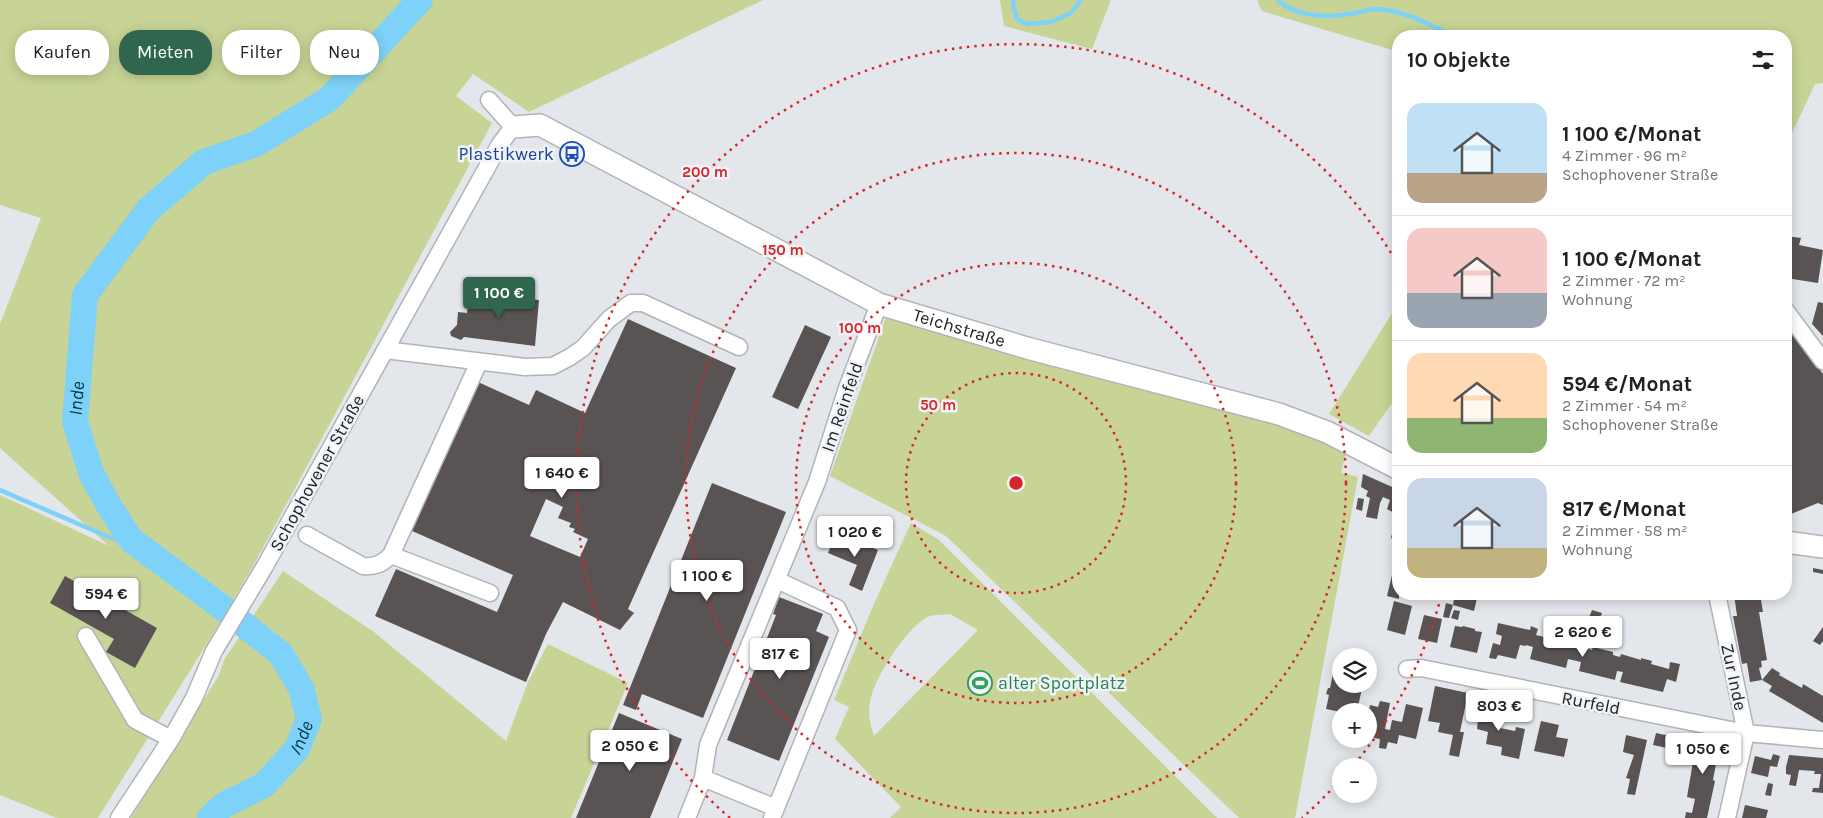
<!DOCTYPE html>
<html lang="de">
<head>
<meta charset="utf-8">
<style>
  :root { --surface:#fff; --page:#f6f6f6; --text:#202124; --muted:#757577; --line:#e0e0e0; --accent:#30664d }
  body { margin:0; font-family:Karla,sans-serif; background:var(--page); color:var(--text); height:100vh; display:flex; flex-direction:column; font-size:19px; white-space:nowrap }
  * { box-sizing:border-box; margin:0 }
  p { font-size:16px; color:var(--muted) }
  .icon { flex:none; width:28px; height:28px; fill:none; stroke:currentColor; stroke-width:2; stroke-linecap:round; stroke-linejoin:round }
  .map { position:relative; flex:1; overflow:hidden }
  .sheet { position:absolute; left:1392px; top:30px; width:400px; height:570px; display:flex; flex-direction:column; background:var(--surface); border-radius:20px; box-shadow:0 2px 12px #0003 }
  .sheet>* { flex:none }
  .hud { position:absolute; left:15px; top:30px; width:475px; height:45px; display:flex; gap:10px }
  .tools { position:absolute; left:1332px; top:648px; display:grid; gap:10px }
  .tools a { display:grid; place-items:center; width:45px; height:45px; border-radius:50%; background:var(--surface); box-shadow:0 2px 12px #0003; font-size:25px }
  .price { position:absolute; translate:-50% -42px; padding:0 11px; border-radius:5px; background:#fff; color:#222; font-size:16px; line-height:32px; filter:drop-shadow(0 1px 2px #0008) }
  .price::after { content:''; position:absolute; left:50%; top:30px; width:15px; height:11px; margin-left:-8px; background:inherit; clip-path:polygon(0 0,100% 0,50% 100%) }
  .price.current { background:var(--accent); color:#fff }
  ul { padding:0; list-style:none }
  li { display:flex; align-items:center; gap:15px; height:125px; padding:0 15px }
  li+li { border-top:1px solid var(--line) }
  li span { display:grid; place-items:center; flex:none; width:140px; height:100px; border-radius:15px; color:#555 }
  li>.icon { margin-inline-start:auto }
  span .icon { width:60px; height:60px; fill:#fffc; stroke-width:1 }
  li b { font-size:21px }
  h2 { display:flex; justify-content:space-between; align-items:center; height:60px; padding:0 15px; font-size:21px }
  .tag { padding:0 18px; border-radius:20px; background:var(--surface); box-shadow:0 2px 12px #0003; font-size:18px; line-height:45px }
  .tag.current { background:var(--accent); color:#fff }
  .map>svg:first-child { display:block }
  .green { fill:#c7d495; fill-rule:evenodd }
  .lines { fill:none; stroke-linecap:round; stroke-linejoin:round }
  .stream { stroke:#7ed1f8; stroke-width:4.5 }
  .river { stroke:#7ed1f8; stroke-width:26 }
  .building { fill:#595453; fill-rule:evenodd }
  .minor-casing { stroke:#b0b3b7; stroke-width:19 }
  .major-casing { stroke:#b0b3b7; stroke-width:24 }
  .minor { stroke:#fff; stroke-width:16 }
  .major { stroke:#fff; stroke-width:21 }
  .ring { fill:none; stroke:#d62828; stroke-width:2.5; stroke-dasharray:2.5 5 }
  .labels { text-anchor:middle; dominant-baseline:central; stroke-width:5; stroke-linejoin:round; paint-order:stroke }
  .transit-label { font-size:18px; fill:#164399; stroke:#f0f3f8; text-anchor:end }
  .street-label { font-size:18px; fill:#212224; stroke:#f0f3f8 }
  .leisure-label { font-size:18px; fill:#27864d; stroke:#f0f3f8; text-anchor:start }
  .water-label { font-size:19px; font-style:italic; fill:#013649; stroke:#f0f3f8 }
  .centre { fill:#d62828; stroke:#f0f3f8; stroke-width:2.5 }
  .ring-label { font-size:15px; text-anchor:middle; font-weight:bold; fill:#d62828; stroke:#f0f3f8; stroke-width:5; stroke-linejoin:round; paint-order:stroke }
</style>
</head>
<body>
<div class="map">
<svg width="1823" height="818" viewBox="0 0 1823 818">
  <rect width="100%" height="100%" fill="#e3e6eb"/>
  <!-- green -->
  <path class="green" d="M 0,0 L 763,0 L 529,112 L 473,74 L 456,96 L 492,123 L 252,568 L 211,637 L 98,818 L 57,818 L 0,795 L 0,495 L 109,546 L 0,448 L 0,324 L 41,218 L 0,205 Z
    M 1000,0 L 1111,0 L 1092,49 L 1004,26 Z
    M 1257,0 L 1823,0 L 1823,83 L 1815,84 L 1786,146 L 1786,36 L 1399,36 L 1399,52 L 1262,11 Z
    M 1399,302 L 1399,393 L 1369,436 L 1329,414 Z
    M 886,317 L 1126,385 L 1292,428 L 1346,453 L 1341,473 L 1358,477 L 1295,818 L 1239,818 L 946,536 L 830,476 Z
    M 911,523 L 939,540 L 1217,818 L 890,818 L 901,807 L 835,739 L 849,707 L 834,700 L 873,606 ZM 950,614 L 978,630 L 874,736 C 870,724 867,711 871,698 C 876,675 904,633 924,619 C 930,614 943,615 950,614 Z
    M 283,571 L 374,632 L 506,741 L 528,682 L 548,644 L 628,683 L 571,818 L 131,818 L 219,675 L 224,660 Z"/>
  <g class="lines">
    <!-- stream -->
    <path class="stream" d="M 1014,0 L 1013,5 L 1017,19 L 1027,24 L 1051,22 L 1071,13 L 1081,0
      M 1278,0 C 1297,18 1330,18 1355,13 C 1362,12 1370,9 1378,9 C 1405,11 1429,24 1453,36
      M 0,490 L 111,538 L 131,540"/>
    <!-- river -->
    <path class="river" id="s1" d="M 210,818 L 224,805 L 264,785 L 297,749 L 309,719 L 301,688 L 281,654 L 223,608 L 131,540 L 109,506 L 92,475 L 75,422 L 85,295 L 149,209 L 204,162 L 256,144 L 329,99 L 420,0"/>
  </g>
  <!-- building -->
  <path class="building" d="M 1786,236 L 1801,238 L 1799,245 L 1823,250 L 1818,283 L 1786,278 L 1786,258 L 1788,252 L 1786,252 Z
    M 470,292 L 539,300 L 535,346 L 464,337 L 461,340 L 451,336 L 450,332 L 457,325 L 458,312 L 467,313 Z
    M 1818,302 L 1823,303 L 1823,336 L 1812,324 Z
    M 628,319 L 736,368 L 628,609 L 634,613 L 620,630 L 563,602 L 546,634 L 526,682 L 375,616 L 396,569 L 497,612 L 513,575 L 412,531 L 478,382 L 529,405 L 536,390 L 585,413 ZM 546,499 L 563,507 L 558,518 L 571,523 L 569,527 L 575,529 L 573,532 L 588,539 L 580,557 L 530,536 Z
    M 805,325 L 831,337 L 798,409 L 772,397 Z
    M 1786,325 L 1823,374 L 1823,505 L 1818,503 L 1786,516 Z
    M 1363,474 L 1399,490 L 1399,540 L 1391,538 L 1397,512 L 1395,511 L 1394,513 L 1387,509 L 1390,500 L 1383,497 L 1380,503 L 1377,519 L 1366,517 L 1370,498 L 1366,496 L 1368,491 L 1361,487 Z
    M 712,483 L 786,512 L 703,718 L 642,694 L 636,710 L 623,705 Z
    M 1358,498 L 1364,499 L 1362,511 L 1356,509 Z
    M 836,533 L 878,550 L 862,591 L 849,585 L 857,565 L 828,553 Z
    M 1813,568 L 1823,570 L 1823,574 L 1813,572 Z
    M 1393,571 L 1399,573 L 1399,599 L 1387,596 Z
    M 65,576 L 157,628 L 135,668 L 106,652 L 114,639 L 50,603 Z
    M 1455,594 L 1485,594 L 1482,598 L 1477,598 L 1474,611 L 1453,605 Z
    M 1734,594 L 1760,594 L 1763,612 L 1759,612 L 1767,660 L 1761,661 L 1762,667 L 1759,668 L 1762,680 L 1750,682 L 1747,663 L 1742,664 L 1733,616 L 1737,616 Z
    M 779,597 L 823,614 L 816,631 L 829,637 L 779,761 L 727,740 L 776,615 L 773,614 Z
    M 1394,601 L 1412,606 L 1405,635 L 1387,630 Z
    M 1446,603 L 1453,605 L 1449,618 L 1443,617 Z
    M 1454,610 L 1460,611 L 1458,620 L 1451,618 Z
    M 1592,610 L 1602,613 L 1598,623 L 1588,620 Z
    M 1424,615 L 1442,619 L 1437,643 L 1418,639 Z
    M 1498,623 L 1530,630 L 1531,626 L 1538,629 L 1536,635 L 1570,643 L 1571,639 L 1579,641 L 1578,643 L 1585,645 L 1585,648 L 1592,650 L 1593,647 L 1613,652 L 1613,655 L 1620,657 L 1621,654 L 1641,660 L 1641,658 L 1652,661 L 1651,664 L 1669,669 L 1670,662 L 1680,664 L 1676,682 L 1667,679 L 1663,692 L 1620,682 L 1623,672 L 1617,671 L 1615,680 L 1579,671 L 1581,662 L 1568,659 L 1566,668 L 1530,659 L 1533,647 L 1526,645 L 1526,646 L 1520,645 L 1516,659 L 1498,655 L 1496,659 L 1489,658 L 1493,643 L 1500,645 L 1502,636 L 1496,634 Z
    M 1455,626 L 1462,627 L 1463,626 L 1475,629 L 1475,631 L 1482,632 L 1477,653 L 1450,647 Z
    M 1823,627 L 1823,641 L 1820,645 L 1813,641 Z
    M 1772,668 L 1780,673 L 1779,675 L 1802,688 L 1803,684 L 1823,696 L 1823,723 L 1769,691 L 1772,686 L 1762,680 Z
    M 1333,674 L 1341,676 L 1341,684 L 1363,684 L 1357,711 L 1341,712 L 1326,709 L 1329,695 L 1326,694 L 1328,688 L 1330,688 Z
    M 1435,686 L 1468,693 L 1460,732 L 1464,732 L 1459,757 L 1449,755 L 1453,735 L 1438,732 L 1440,723 L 1428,721 Z
    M 1380,701 L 1390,703 L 1385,729 L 1390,730 L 1392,720 L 1402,722 L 1406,704 L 1423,708 L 1416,739 L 1399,735 L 1397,744 L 1388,742 L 1386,749 L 1379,748 L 1380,739 L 1369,737 L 1369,711 L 1370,705 L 1378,707 Z
    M 1478,701 L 1491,703 L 1488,714 L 1496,717 L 1495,727 L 1515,731 L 1516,727 L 1525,729 L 1519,759 L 1501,755 L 1502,747 L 1486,744 L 1488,732 L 1477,729 L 1478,719 L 1474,717 Z
    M 619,713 L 682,739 L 650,818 L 576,818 Z
    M 1541,721 L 1559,725 L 1556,737 L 1568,739 L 1564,757 L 1534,751 Z
    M 1698,732 L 1721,737 L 1713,780 L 1715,781 L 1707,818 L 1685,818 L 1686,812 L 1692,813 L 1695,799 L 1687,797 Z
    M 1656,733 L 1670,736 L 1667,748 L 1653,745 Z
    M 1626,735 L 1647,740 L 1635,795 L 1627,794 L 1630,779 L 1626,778 L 1634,755 L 1623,752 Z
    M 1773,754 L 1780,756 L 1777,767 L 1770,766 L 1768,777 L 1751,773 L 1755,756 L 1771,760 Z
    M 1789,755 L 1823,758 L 1823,793 L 1812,792 L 1813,788 L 1819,788 L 1821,774 L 1814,774 L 1815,771 L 1799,770 L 1796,786 L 1789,785 L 1791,775 L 1786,774 L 1786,767 Z
    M 1768,783 L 1773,784 L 1771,796 L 1765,795 Z
    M 1745,805 L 1768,810 L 1766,818 L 1742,818 Z"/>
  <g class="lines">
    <defs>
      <path id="minor" d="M 1786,311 L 1823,361
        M 385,350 L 525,367 L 553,366 L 570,357 L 583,348 L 609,319 L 624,308 L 631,303 L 643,303 L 739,347
        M 307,535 L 363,566 C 375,567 382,564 391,555 L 479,362
        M 391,555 L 490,593
        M 1717,594 L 1746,733 L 1727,818
        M 86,636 L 135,720 L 171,739
        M 1407,669 L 1421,668 L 1746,733 L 1823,740
        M 703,778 L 776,808 L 772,818
        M 776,808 L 848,630 L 837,608 L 777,580
        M 119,818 L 171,739 L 194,698 L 214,651 L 265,566 L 500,144 L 513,127 L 489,100
        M 687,818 L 703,778 L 708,745 L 817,482 L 847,388 L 879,304"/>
      <g id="major">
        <path id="s2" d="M 513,127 L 540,125 L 879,304 L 1027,348 L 1279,414 L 1327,432 L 1399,469"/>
        <path d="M 1786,542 L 1823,547"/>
      </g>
    </defs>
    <!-- minor casing -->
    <use href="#minor" class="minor-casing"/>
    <!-- major casing -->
    <use href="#major" class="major-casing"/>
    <!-- minor -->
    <use href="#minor" class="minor"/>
    <!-- major -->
    <use href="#major" class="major"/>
  </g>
  <!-- distance rings -->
  <g class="ring">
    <circle cx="1016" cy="483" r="110"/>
    <circle cx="1016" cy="483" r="220"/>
    <circle cx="1016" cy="483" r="330"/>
    <path d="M1441 597A440 440 0 0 1 1353 766M1340 780A440 440 0 0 1 1302 818M730 818A440 440 0 1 1 1397 263"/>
  </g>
  <!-- icons -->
  <defs>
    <symbol id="bus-ring" viewBox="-11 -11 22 22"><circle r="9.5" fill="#f0f3f8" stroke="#1a4fb4" stroke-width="1.5"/><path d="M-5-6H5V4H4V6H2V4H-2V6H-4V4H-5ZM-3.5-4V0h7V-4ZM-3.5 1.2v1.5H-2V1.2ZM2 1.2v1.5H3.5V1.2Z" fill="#1a4fb4"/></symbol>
    <symbol id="stadium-ring" viewBox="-11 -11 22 22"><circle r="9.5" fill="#f0f3f8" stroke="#2e9e5b" stroke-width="1.5"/><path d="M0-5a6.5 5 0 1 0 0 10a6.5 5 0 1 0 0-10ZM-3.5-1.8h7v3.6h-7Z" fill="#2e9e5b"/></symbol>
  </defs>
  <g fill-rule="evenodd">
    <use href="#bus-ring" x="558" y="140" width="28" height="28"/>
    <use href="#stadium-ring" x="966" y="669" width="28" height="28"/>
  </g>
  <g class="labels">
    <!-- transit labels -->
    <g class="transit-label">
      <text x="554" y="154">Plastikwerk</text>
    </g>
    <!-- street labels -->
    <g class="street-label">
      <text stroke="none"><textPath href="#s2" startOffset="494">Teichstraße</textPath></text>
      <text transform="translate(842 407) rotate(-71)">Im Reinfeld</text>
      <text transform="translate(317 473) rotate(-61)">Schophovener Straße</text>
      <text transform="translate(1734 677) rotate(78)">Zur Inde</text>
      <text transform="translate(1591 703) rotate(11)">Rurfeld</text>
    </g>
    <!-- leisure labels -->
    <g class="leisure-label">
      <text x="998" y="683">alter Sportplatz</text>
    </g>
    <!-- water labels -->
    <g class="water-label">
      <text stroke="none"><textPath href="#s1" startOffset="560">Inde</textPath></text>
      <text stroke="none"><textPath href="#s1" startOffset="125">Inde</textPath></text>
    </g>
  </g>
  <circle cx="1016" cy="483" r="8" class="centre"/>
  <g class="ring-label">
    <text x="705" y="177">200 m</text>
    <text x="783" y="255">150 m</text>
    <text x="860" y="333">100 m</text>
    <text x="938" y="410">50 m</text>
  </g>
</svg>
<div class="tools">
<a><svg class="icon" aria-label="layers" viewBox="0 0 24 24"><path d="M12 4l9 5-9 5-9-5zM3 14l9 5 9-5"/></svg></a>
<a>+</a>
<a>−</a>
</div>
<b class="price current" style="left:499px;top:319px">1 100 €</b>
<b class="price" style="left:562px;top:499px">1 640 €</b>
<b class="price" style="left:855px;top:558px">1 020 €</b>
<b class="price" style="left:707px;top:602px">1 100 €</b>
<b class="price" style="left:106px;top:620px">594 €</b>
<b class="price" style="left:1583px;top:658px">2 620 €</b>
<b class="price" style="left:780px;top:680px">817 €</b>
<b class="price" style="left:1499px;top:732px">803 €</b>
<b class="price" style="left:630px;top:772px">2 050 €</b>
<b class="price" style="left:1703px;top:775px">1 050 €</b>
<div class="hud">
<a class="tag">Kaufen</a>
<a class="tag current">Mieten</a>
<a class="tag">Filter</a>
<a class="tag">Neu</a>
</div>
<section class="sheet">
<h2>10 Objekte<svg class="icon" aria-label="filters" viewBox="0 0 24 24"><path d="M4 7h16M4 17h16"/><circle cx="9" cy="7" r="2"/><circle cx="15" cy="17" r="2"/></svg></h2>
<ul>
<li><span style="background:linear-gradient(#bfe0f5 70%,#b9a48a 0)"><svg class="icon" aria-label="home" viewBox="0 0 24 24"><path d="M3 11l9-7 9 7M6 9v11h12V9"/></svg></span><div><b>1 100 €/Monat</b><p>4 Zimmer · 96 m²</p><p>Schophovener Straße</p></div></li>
<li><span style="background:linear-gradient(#f6c9c9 65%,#9aa5b1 0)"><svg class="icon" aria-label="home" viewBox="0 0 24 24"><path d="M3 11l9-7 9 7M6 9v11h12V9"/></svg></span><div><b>1 100 €/Monat</b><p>2 Zimmer · 72 m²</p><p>Wohnung</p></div></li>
<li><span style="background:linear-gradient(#ffd9b3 65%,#8fb573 0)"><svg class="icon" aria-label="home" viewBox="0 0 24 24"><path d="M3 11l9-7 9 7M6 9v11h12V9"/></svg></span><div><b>594 €/Monat</b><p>2 Zimmer · 54 m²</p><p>Schophovener Straße</p></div></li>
<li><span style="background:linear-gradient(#c9d6e8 70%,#c2b280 0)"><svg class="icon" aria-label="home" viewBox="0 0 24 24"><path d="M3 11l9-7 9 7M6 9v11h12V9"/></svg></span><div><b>817 €/Monat</b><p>2 Zimmer · 58 m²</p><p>Wohnung</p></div></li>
</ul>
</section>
</div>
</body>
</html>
